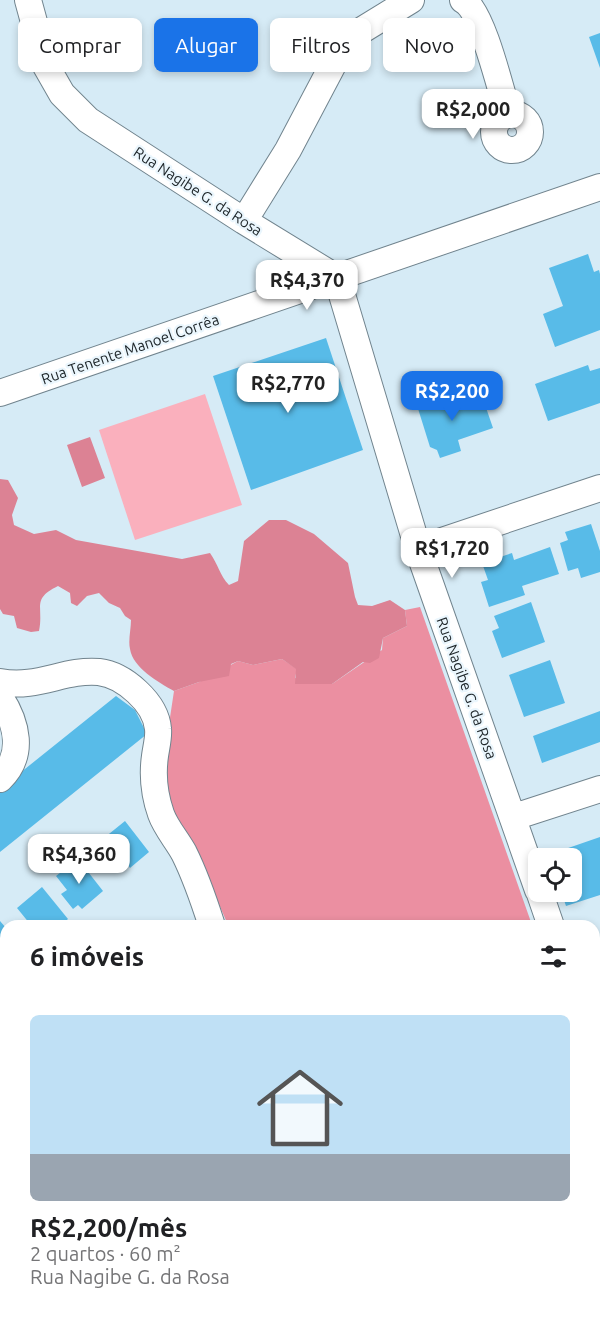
<!DOCTYPE html>
<html lang="pt">
<head>
<meta charset="utf-8">
<style>
  :root { --surface:#fff; --page:#f2f2f2; --text:#202124; --muted:#757577; --line:#e0e0e0; --accent:#1a73e8 }
  body { margin:0; font-family:Ubuntu,sans-serif; background:var(--page); color:var(--text); height:100vh; display:flex; flex-direction:column; font-size:22px; white-space:nowrap }
  * { box-sizing:border-box; margin:0 }
  p { font-size:20px; color:var(--muted) }
  .icon { flex:none; width:33px; height:33px; fill:none; stroke:currentColor; stroke-width:2; stroke-linecap:round; stroke-linejoin:round }
  .map { position:relative; flex:1; overflow:hidden }
  .drawer { position:absolute; left:0px; top:920px; width:600px; height:404px; display:flex; flex-direction:column; background:var(--surface); border-radius:18px 18px 0 0; box-shadow:0 3px 9px #0003 }
  .drawer>* { flex:none }
  .top-card { position:absolute; left:18px; top:18px; width:564px; height:54px; display:flex; gap:12px }
  .controls { position:absolute; left:528px; top:848px; display:grid; gap:12px }
  .controls a { display:grid; place-items:center; width:54px; height:54px; border-radius:9px; background:var(--surface); box-shadow:0 3px 9px #0003; font-size:30px }
  .price { position:absolute; translate:-50% -51px; padding:0 14px; border-radius:12px; background:#fff; color:#222; font-size:20px; line-height:39px; filter:drop-shadow(0 2px 3px #0008) }
  .price::after { content:''; position:absolute; left:50%; top:36px; width:18px; height:14px; margin-left:-9px; background:inherit; clip-path:polygon(0 0,100% 0,50% 100%) }
  .price.selected { background:var(--accent); color:#fff }
  ul { padding:0; list-style:none }
  li { display:grid; align-content:center; gap:12px; height:318px; padding:0 30px }
  li+li { border-top:2px solid var(--line) }
  li span { display:grid; place-items:center; height:186px; border-radius:9px; color:#555 }
  li>.icon { margin-inline-start:auto }
  span .icon { width:108px; height:108px; fill:#fffc; stroke-width:1 }
  li b { font-size:26px }
  h2 { display:flex; justify-content:space-between; align-items:center; height:72px; padding:0 30px; font-size:26px }
  .tag { padding:0 21px; border-radius:9px; background:var(--surface); box-shadow:0 3px 9px #0003; font-size:21px; line-height:54px }
  .tag.selected { background:var(--accent); color:#fff }
  .map>svg:first-child { display:block }
  .green { fill:#fab0bd }
  .forest { fill:#eb8fa1 }
  .water { fill:#dc8294 }
  .lines { fill:none; stroke-linecap:round; stroke-linejoin:round }
  .stream { stroke:#dc8294; stroke-width:6 }
  .building { fill:#58bbe8 }
  .minor-casing { stroke:#71848e; stroke-width:28 }
  .minor { stroke:#fff; stroke-width:26 }
  .labels { text-anchor:middle; dominant-baseline:central; stroke-width:4.5; stroke-linejoin:round; paint-order:stroke }
  .street-label { font-size:15px; fill:#20282c; stroke:#eaf6fd }
</style>
</head>
<body>
<div class="map">
<svg width="600" height="1322" viewBox="0 0 600 1322">
  <rect width="100%" height="100%" fill="#d6ebf6"/>
  <!-- green -->
  <path class="green" d="M 205,394 L 242,505 L 135,540 L 99,430 Z"/>
  <!-- forest -->
  <path class="forest" d="M 420,607 L 532,925 L 228,925 L 202,865 L 168,805 L 163,764 L 174,691 L 199,682 L 238,661 L 253,665 L 282,659 L 297,669 L 295,678 L 319,684 L 332,684 L 382,650 L 383,638 L 407,626 L 405,610 Z
    M 600,938 L 600,1163 L 599,1164 L 594,1163 L 594,940 Z
    M 6,1184 L 6,1317 L 393,1317 L 391,1322 L 0,1322 L 0,1187 Z"/>
  <!-- water -->
  <path class="water" d="M 90,437 L 105,478 L 82,487 L 67,445 Z
    M 0,479 L 8,480 L 18,498 L 12,515 L 14,525 L 34,534 L 56,530 L 76,540 L 182,559 L 210,553 C 218,564 220,576 229,585 L 238,581 L 244,541 L 269,520 L 286,520 L 314,534 L 348,563 L 355,597 L 358,605 L 372,606 L 390,600 L 405,610 L 407,626 L 383,638 L 379,658 L 370,663 L 363,662 L 332,684 L 295,684 L 296,669 L 282,659 L 253,665 L 238,661 L 231,664 L 229,676 L 199,682 L 174,691 C 158,682 133,668 130,649 C 128,641 131,629 131,620 L 125,616 L 120,608 L 109,603 L 99,593 L 87,596 L 77,606 L 71,603 L 70,593 L 58,586 C 31,599 44,607 39,631 L 31,632 L 17,628 L 14,616 L 3,614 L 0,609 Z
    M 594,1163 L 600,1163 L 600,1322 L 398,1322 L 393,1320 L 393,1317 L 594,1317 Z"/>
  <g class="lines">
    <!-- stream -->
    <path class="stream" d="M 356,1322 L 360,1317"/>
  </g>
  <!-- building -->
  <path class="building" d="M 600,33 L 600,68 L 589,37 Z
    M 588,254 L 594,272 L 599,270 L 600,274 L 600,330 L 555,347 L 543,314 L 563,306 L 549,268 Z
    M 326,338 L 363,450 L 251,490 L 213,376 Z
    M 588,365 L 590,371 L 600,368 L 600,403 L 548,421 L 535,384 Z
    M 437,392 L 443,409 L 482,396 L 493,428 L 458,440 L 461,451 L 440,458 L 437,450 L 430,447 L 415,399 Z
    M 591,524 L 600,551 L 600,572 L 581,578 L 578,568 L 568,571 L 560,543 L 568,540 L 565,532 Z
    M 550,547 L 559,574 L 522,586 L 525,595 L 489,607 L 481,582 L 488,580 L 482,563 L 512,553 L 514,560 Z
    M 531,602 L 545,642 L 502,658 L 492,631 L 499,628 L 494,616 Z
    M 550,660 L 565,703 L 524,717 L 509,675 Z
    M 116,696 L 135,710 L 147,734 L 0,852 L 0,789 Z
    M 600,711 L 600,742 L 542,763 L 533,736 Z
    M 125,821 L 149,852 L 130,868 L 124,860 L 118,865 L 99,842 Z
    M 600,837 L 600,895 L 566,906 L 561,891 L 572,891 L 572,858 L 549,858 L 548,855 Z
    M 78,859 L 103,891 L 82,909 L 78,905 L 73,909 L 61,894 L 67,890 L 56,876 Z
    M 42,887 L 68,919 L 60,926 L 28,926 L 30,924 L 17,908 Z
    M 0,921 L 6,928 L 6,963 L 0,967 Z
    M 0,1137 L 6,1144 L 6,1161 L 0,1166 Z"/>
  <g class="lines">
    <defs>
      <path id="minor" d="M 28,0 L 46,66 L 62,94 L 88,120 L 244,221 L 337,278 L 418,549 L 538,890
        M 463,0 C 482,10 501,91 508,114
        M494 132a18 18 0 1 1 36 0a18 18 0 1 1-36 0Z
        M 244,221 L 288,150 L 336,59 L 354,35 L 411,0
        M 0,393 L 600,187
        M 418,549 L 600,488
        M 0,682 C 38,689 64,669 99,672 C 124,675 156,703 158,729 C 159,737 156,748 155,756 C 152,777 154,794 161,814 C 166,828 177,840 184,853 C 196,877 204,901 212,926
        M 0,697 C 17,723 25,755 0,779
        M 514,817 L 600,789
        M 539,891 L 551,926
        M 0,1179 L 6,1177"/>
    </defs>
    <!-- minor casing -->
    <use href="#minor" class="minor-casing"/>
    <!-- minor -->
    <use href="#minor" class="minor"/>
  </g>
  <g class="labels">
    <!-- street labels -->
    <g class="street-label">
      <text transform="translate(198 191) rotate(33)">Rua Nagibe G. da Rosa</text>
      <text transform="translate(130 349) rotate(-19)">Rua Tenente Manoel Corrêa</text>
      <text transform="translate(467 688) rotate(70)">Rua Nagibe G. da Rosa</text>
    </g>
  </g>
</svg>
<div class="controls">
<a><svg class="icon" aria-label="locate" viewBox="0 0 24 24"><circle cx="12" cy="12" r="6"/><path d="M12 2v4M12 18v4M2 12h4M18 12h4"/></svg></a>
</div>
<b class="price" style="left:473px;top:140px">R$2,000</b>
<b class="price" style="left:307px;top:311px">R$4,370</b>
<b class="price" style="left:288px;top:414px">R$2,770</b>
<b class="price selected" style="left:452px;top:422px">R$2,200</b>
<b class="price" style="left:452px;top:579px">R$1,720</b>
<b class="price" style="left:79px;top:885px">R$4,360</b>
<div class="top-card">
<a class="tag">Comprar</a>
<a class="tag selected">Alugar</a>
<a class="tag">Filtros</a>
<a class="tag">Novo</a>
</div>
<section class="drawer">
<h2>6 imóveis<svg class="icon" aria-label="filters" viewBox="0 0 24 24"><path d="M4 7h16M4 17h16"/><circle cx="9" cy="7" r="2"/><circle cx="15" cy="17" r="2"/></svg></h2>
<ul>
<li><span style="background:linear-gradient(#bfe0f5 75%,#9aa5b1 0)"><svg class="icon" aria-label="home" viewBox="0 0 24 24"><path d="M3 11l9-7 9 7M6 9v11h12V9"/></svg></span><div><b>R$2,200/mês</b><p>2 quartos · 60 m²</p><p>Rua Nagibe G. da Rosa</p></div></li>
</ul>
</section>
</div>
</body>
</html>
